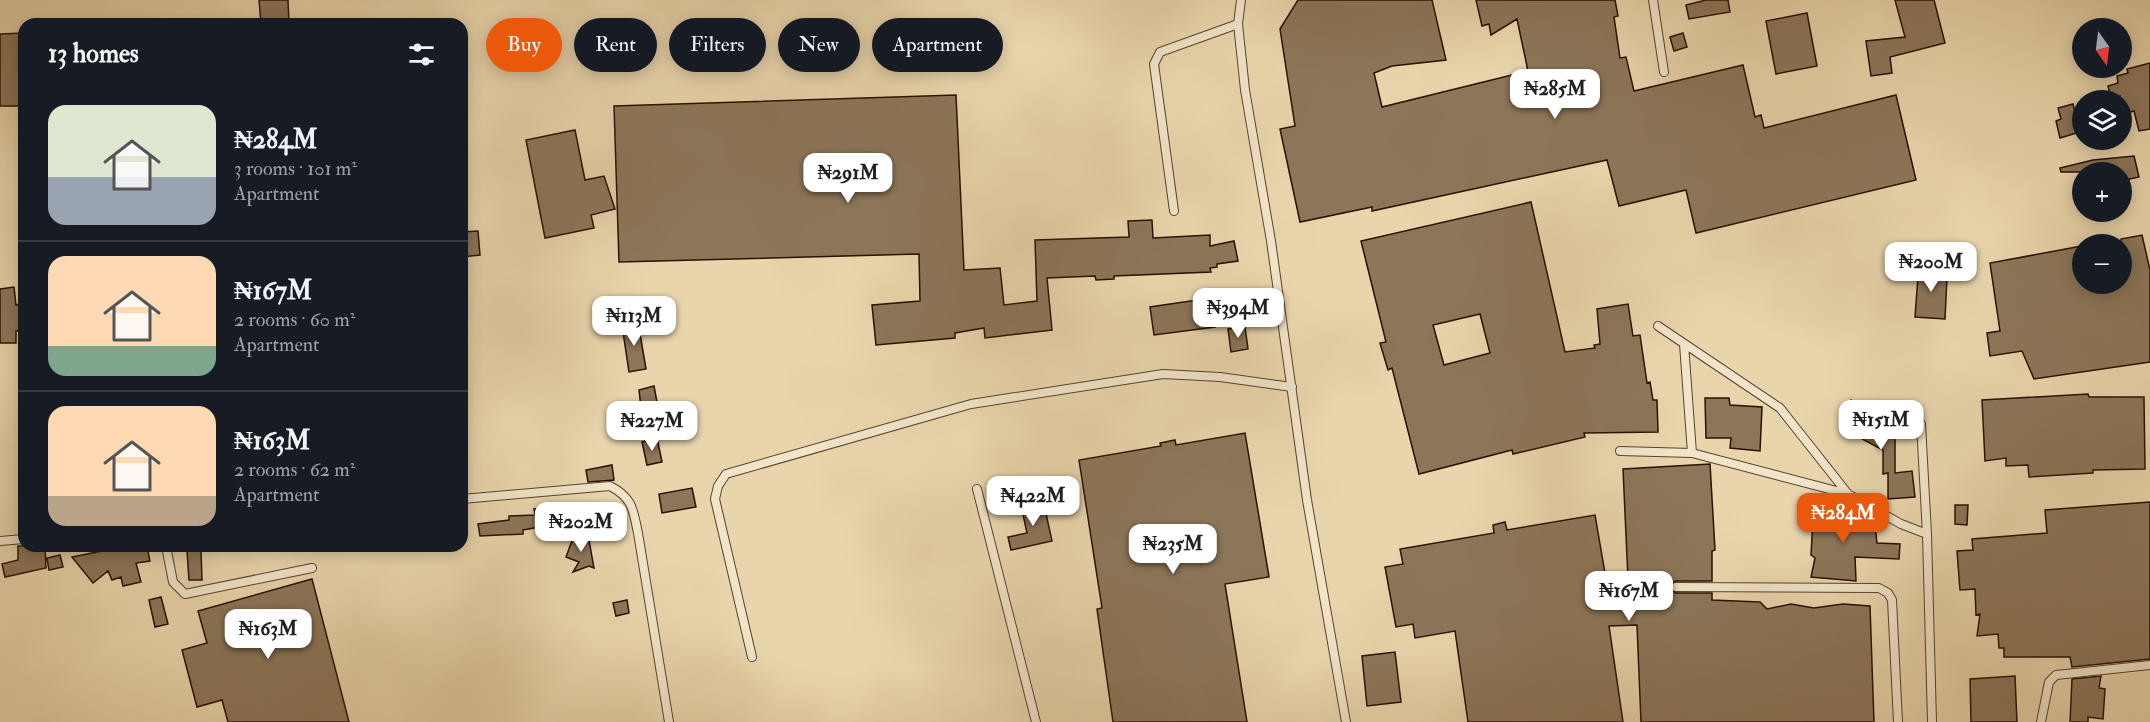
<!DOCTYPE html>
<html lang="en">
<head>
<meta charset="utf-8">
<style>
  :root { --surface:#171b24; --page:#242831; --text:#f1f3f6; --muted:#9ea1a6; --line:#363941; --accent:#ea580c }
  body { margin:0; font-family:"IM FELL Double Pica",serif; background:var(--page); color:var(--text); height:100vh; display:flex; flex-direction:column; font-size:22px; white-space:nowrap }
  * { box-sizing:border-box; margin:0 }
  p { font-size:20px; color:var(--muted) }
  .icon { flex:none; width:33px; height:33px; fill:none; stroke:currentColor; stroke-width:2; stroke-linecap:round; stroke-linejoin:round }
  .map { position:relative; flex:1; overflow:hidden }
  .drawer { position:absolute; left:18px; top:18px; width:450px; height:534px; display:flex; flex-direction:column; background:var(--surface); border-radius:18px; box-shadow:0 3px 15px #0003 }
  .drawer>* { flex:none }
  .top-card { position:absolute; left:486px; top:18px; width:570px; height:54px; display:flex; gap:12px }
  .needle { width:39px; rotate:166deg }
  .controls { position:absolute; left:2072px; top:18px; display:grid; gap:12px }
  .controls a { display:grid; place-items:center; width:60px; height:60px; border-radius:50%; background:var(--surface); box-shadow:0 3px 15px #0003; font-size:30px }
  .price { position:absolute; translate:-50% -51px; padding:0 14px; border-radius:12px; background:#fff; color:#222; font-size:20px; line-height:39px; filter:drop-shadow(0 2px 3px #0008) }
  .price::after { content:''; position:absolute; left:50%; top:36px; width:18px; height:14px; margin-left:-9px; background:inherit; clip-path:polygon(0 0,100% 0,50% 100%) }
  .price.on { background:var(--accent); color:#fff }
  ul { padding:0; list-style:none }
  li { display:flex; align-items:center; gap:18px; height:150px; padding:0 30px }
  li+li { border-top:2px solid var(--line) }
  li span { display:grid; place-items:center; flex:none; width:168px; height:120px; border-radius:18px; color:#555 }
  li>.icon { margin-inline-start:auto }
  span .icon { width:72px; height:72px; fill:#fffc; stroke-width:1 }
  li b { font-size:26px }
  h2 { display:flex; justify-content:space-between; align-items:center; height:72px; padding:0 30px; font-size:26px }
  .tag { padding:0 21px; border-radius:27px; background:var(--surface); box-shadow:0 3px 15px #0003; font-size:21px; line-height:54px }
  .tag.on { background:var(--accent); color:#fff }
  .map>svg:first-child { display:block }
  .building { fill:#8c7659; stroke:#271000; stroke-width:1.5; fill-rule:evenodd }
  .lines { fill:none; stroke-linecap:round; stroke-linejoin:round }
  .lane-casing { stroke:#58412b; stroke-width:10 }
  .lane { stroke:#f1e4c9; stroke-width:8 }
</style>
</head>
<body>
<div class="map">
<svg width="2150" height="722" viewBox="0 0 2150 722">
  <rect width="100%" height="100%" fill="#e9d5ac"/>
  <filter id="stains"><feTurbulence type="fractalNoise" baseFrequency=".00333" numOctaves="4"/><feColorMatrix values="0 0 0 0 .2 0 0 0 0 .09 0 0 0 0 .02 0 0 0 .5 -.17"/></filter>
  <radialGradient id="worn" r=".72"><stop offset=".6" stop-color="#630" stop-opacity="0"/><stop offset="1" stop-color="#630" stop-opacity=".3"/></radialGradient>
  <!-- building -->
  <path class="building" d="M 259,0 L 288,0 L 289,24 L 261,24 Z
    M 1298,0 L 1432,0 L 1446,60 L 1392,66 L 1374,73 L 1382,107 L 1528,71 L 1517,19 L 1491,35 L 1489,24 L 1482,26 L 1476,0 L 1615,0 L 1618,16 L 1614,17 L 1620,58 L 1626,57 L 1634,91 L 1743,65 L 1755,117 L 1761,115 L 1764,128 L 1896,95 L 1916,180 L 1696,233 L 1686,190 L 1619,206 L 1607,160 L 1372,211 L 1372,207 L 1300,222 L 1280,129 L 1295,126 L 1280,29 Z
    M 1728,0 L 1730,12 L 1689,19 L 1686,5 L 1706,0 Z
    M 1895,0 L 1934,0 L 1945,43 L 1890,57 L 1892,73 L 1871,76 L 1866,41 L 1905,37 Z
    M 1807,13 L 1817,66 L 1776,74 L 1766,21 Z
    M 24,33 L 24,106 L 0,106 L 0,34 Z
    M 1683,33 L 1687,47 L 1674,51 L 1670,37 Z
    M 2150,63 L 2150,129 L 2139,131 L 2134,111 L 2124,114 L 2120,96 L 2111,99 L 2108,86 L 2118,83 L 2117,76 L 2128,73 L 2127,69 Z
    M 956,95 L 964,270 L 1000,268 L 1004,305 L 1037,301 L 1035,240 L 1129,237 L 1128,221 L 1152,220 L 1153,238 L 1210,235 L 1210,246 L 1234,241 L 1238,261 L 1217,264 L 1217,267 L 1210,268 L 1211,272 L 1114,276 L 1114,279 L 1096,280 L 1095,276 L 1047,278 L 1052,330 L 985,338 L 984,328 L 955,333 L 955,338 L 876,345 L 872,305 L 920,301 L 919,254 L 619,262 L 614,106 Z
    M 2073,104 L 2080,132 L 2060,138 L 2056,121 L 2061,119 L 2058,108 Z
    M 575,130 L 585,180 L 604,176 L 615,209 L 591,215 L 594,228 L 545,238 L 526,140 Z
    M 2134,156 L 2139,177 L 2121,181 L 2121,172 L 2061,172 L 2060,168 L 2093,160 Z
    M 1531,202 L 1565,352 L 1595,348 L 1594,345 L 1600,344 L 1597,309 L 1628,304 L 1633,336 L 1640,335 L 1647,383 L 1650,382 L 1653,400 L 1657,400 L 1658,432 L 1584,433 L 1585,437 L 1513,454 L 1512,450 L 1419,474 L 1392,368 L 1388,370 L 1380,343 L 1386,342 L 1361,241 ZM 1480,314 L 1490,353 L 1444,365 L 1433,325 Z
    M 478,231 L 480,255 L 462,257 L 462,232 Z
    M 2142,235 L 2150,270 L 2150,362 L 2034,379 L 2022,351 L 1990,356 L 1987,333 L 2000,331 L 1990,263 L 2082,246 L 2082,284 L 2121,284 L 2121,239 Z
    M 1922,261 L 1938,264 L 1936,277 L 1947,277 L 1945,319 L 1915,317 L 1918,276 Z
    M 14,287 L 16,305 L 24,303 L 24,330 L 16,331 L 16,343 L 0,343 L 0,289 Z
    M 1211,298 L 1215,327 L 1154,335 L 1150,307 Z
    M 638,322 L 646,369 L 629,372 L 622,325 Z
    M 1245,327 L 1248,349 L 1231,352 L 1228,329 Z
    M 654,386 L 659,413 L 642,416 L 639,390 Z
    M 2088,394 L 2089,397 L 2144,397 L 2145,469 L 2093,470 L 2093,473 L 2029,477 L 2028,465 L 2006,466 L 2006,458 L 1985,461 L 1982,400 Z
    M 1705,398 L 1729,398 L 1730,405 L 1762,407 L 1760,451 L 1730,448 L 1731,438 L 1706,438 Z
    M 1851,400 L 1870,415 L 1867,419 L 1883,427 L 1878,438 L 1895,438 L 1895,473 L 1912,471 L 1915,497 L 1888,499 L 1888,473 L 1883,474 L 1883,450 L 1851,433 L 1854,426 L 1840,415 Z
    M 1245,433 L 1269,577 L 1225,584 L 1247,722 L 1113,722 L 1097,609 L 1102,608 L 1079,460 L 1161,446 L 1160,443 L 1175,440 L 1176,445 Z
    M 657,438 L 662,462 L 647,465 L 642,442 Z
    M 1710,464 L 1715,550 L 1712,551 L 1712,581 L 1675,581 L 1671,585 L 1671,590 L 1676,593 L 1712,593 L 1712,600 L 1760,602 L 1767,609 L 1791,604 L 1814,608 L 1843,604 L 1870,606 L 1874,722 L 1641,722 L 1637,625 L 1609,626 L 1623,722 L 1468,722 L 1455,631 L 1415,638 L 1413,624 L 1396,627 L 1385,567 L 1403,564 L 1400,549 L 1494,533 L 1493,525 L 1505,522 L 1507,530 L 1595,515 L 1606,579 L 1628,579 L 1623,469 Z
    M 612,465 L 614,480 L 588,482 L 586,470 Z
    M 692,488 L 696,507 L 662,513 L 659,494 Z
    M 1043,500 L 1052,541 L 1011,550 L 1008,537 L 1027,533 L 1021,505 Z
    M 1814,501 L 1841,502 L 1840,529 L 1875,525 L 1877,543 L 1900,544 L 1899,559 L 1855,557 L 1856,581 L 1811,577 L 1815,558 L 1811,555 Z
    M 2150,502 L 2150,659 L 2072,667 L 2070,657 L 2004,657 L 2004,648 L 1999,648 L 1998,634 L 1977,636 L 1980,614 L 1976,615 L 1975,589 L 1960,590 L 1957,551 L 1973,550 L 1972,539 L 2047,533 L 2045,510 Z
    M 1955,505 L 1968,505 L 1967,525 L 1955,524 Z
    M 561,506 L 563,523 L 523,530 L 523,534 L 480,536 L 478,524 L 509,520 L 509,516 L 535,515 L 534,509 Z
    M 588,535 L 594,568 L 589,566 L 573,572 L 579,562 L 566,557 L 573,538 Z
    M 18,546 L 45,546 L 46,568 L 5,577 L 2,564 L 18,560 Z
    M 127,546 L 128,551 L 147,547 L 150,561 L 136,563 L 141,582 L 123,586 L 121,577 L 112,580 L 108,571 L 93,583 L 72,557 Z
    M 201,550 L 202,580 L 189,580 L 187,551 Z
    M 60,555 L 63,567 L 49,570 L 47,558 Z
    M 312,579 L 349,722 L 228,722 L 222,700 L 197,707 L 182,650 L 207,643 L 198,611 Z
    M 161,597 L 168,624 L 155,627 L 149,600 Z
    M 627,600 L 629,613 L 616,616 L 613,603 Z
    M 1395,652 L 1401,702 L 1367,706 L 1362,656 Z
    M 2015,676 L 2017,722 L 1971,722 L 1970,679 Z
    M 2101,676 L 2099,688 L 2105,689 L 2103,719 L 2088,717 L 2088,722 L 2070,722 L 2072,679 Z"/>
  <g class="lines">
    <defs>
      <path id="lane" d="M 1241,0 L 1238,24 L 1245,90 L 1271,241 L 1307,500 L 1346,722
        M 1653,0 L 1664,72
        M 1174,211 L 1154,64 L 1160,52 L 1238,24
        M 1658,326 L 1780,408 L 1848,494 L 1901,524 L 1927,534
        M 1684,344 L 1692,453
        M 1921,424 L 1927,534 L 1932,722
        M 1620,451 L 1692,453 L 1848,494
        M 977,489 L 1036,722
        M 462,499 L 610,486 C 633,498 633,510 638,533 L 669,722
        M 0,541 L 24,539
        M 166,546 L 173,582 L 185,594 L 312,568
        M 1676,587 L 1879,588 L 1888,593 L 1892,600 L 1898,722
        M 752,657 L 715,499 L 718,486 L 726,474 L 971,404 L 1163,374 L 1220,377 L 1292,387
        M 2041,722 L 2049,682 L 2056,675 L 2150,665"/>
    </defs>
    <!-- lane casing -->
    <use href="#lane" class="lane-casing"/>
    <!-- lane -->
    <use href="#lane" class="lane"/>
  </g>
  <rect width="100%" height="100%" filter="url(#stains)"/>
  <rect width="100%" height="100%" fill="url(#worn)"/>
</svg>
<div class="controls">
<a><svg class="needle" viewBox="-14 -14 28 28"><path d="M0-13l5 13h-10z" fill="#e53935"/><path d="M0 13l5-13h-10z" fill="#9ea1a6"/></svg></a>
<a><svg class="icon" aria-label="layers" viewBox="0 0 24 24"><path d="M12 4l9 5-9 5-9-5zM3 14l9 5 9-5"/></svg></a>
<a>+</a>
<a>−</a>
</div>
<b class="price" style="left:1555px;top:120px">₦285M</b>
<b class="price" style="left:848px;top:204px">₦291M</b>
<b class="price" style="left:1931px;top:293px">₦200M</b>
<b class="price" style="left:1238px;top:339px">₦394M</b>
<b class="price" style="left:634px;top:347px">₦113M</b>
<b class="price" style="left:1881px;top:451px">₦151M</b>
<b class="price" style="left:652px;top:452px">₦227M</b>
<b class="price" style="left:1033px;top:527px">₦422M</b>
<b class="price on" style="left:1843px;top:544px">₦284M</b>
<b class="price" style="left:581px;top:553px">₦202M</b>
<b class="price" style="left:1173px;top:575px">₦235M</b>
<b class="price" style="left:1629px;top:622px">₦167M</b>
<b class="price" style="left:268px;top:660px">₦163M</b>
<div class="top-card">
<a class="tag on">Buy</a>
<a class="tag">Rent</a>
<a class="tag">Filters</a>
<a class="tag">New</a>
<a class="tag">Apartment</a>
</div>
<section class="drawer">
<h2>13 homes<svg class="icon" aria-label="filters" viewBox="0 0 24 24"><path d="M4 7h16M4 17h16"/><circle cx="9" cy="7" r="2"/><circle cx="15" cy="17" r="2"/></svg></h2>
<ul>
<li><span style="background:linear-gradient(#dfe7d0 60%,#9aa5b1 0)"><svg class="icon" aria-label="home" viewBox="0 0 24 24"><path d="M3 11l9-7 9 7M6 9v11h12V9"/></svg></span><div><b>₦284M</b><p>3 rooms · 101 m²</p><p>Apartment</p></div></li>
<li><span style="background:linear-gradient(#ffd9b3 75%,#7fa58c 0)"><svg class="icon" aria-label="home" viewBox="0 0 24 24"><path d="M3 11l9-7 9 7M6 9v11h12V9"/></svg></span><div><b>₦167M</b><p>2 rooms · 60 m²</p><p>Apartment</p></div></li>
<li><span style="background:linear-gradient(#ffd9b3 75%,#b9a48a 0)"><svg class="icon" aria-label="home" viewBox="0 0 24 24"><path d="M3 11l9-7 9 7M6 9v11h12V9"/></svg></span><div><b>₦163M</b><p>2 rooms · 62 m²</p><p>Apartment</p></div></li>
</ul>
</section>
</div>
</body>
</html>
